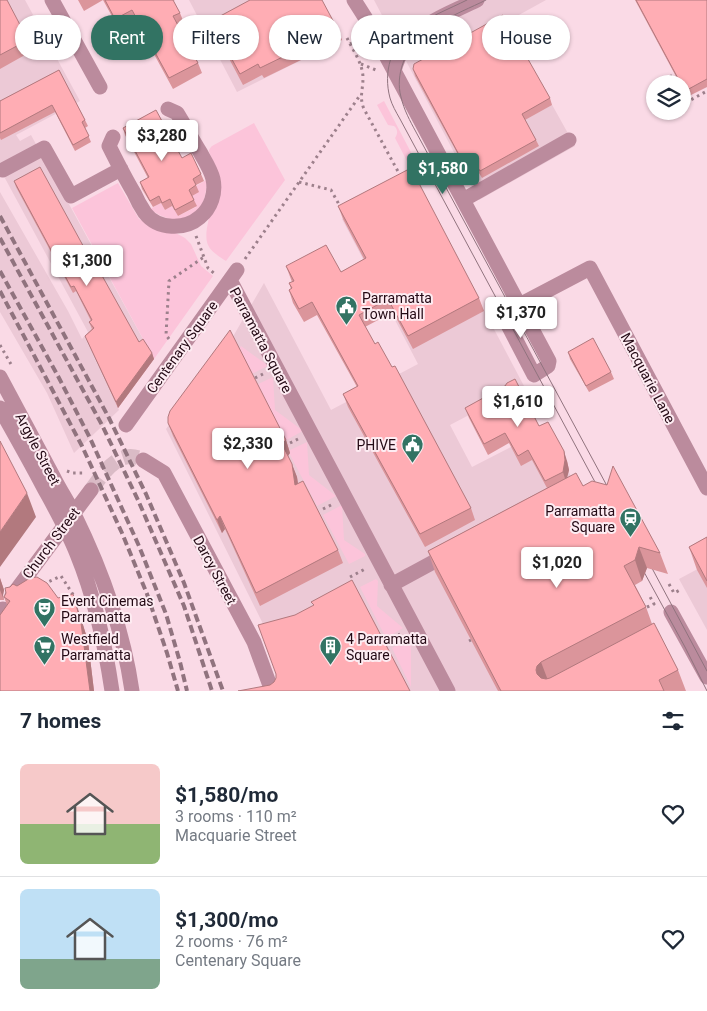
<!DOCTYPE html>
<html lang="en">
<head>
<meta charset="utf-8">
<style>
  :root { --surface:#fff; --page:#f6f6f7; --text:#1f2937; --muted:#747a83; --line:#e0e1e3; --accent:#327363 }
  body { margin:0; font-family:Roboto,sans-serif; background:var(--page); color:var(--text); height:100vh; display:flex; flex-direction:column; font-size:19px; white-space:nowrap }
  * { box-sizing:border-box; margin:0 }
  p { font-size:16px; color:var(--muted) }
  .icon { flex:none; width:28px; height:28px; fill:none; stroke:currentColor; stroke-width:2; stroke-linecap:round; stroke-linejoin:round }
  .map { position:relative; height:691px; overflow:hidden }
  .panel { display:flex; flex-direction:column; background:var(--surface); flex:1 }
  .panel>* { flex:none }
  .banner { position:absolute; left:15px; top:15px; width:678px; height:45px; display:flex; gap:10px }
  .buttons { position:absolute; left:646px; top:75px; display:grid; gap:10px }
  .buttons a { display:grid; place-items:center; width:45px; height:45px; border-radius:50%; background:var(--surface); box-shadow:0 1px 4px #0004; font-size:25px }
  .price { position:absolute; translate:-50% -42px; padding:0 11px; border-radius:5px; background:#fff; color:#222; font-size:16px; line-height:32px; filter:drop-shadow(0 1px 2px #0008) }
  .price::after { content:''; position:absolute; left:50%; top:30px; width:15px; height:11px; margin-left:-8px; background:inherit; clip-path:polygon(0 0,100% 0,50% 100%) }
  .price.on { background:var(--accent); color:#fff }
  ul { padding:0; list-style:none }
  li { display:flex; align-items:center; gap:15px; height:125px; padding:0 20px }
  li+li { border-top:1px solid var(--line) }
  li span { display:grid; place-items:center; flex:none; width:140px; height:100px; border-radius:8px; color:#555 }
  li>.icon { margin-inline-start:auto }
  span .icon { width:60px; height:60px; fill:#fffc; stroke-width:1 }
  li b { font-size:21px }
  h2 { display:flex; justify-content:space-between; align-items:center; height:60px; padding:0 20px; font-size:21px }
  .pill { padding:0 18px; border-radius:22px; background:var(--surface); box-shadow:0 1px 4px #0004; font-size:18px; line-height:45px }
  .pill.on { background:var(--accent); color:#fff }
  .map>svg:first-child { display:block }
  .built { fill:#ecc9d6 }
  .green { fill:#fcc4da }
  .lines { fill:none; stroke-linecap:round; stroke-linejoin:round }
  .minor-tunnel { stroke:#dabbc6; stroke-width:15; stroke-dasharray:15 8; stroke-linecap:butt }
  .path { stroke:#9d808c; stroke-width:3; stroke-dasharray:2.5 4; stroke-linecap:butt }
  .minor { stroke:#bb8b9d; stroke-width:15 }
  .tram { stroke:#90737e; stroke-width:1 }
  .rail { stroke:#90737e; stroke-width:4; stroke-dasharray:8 4; stroke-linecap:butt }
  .wall { fill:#db959b }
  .shaded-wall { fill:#b2797e }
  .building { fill:#ffadb4; stroke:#b2797e }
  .labels { text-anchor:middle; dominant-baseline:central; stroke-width:4; stroke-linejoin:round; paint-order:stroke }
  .poi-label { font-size:14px; fill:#230914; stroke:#fdecf2; text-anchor:start }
  .street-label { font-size:14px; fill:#230914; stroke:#fdecf2 }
</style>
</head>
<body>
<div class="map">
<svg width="707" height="691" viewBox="0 0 707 691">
  <rect width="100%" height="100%" fill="#fadae6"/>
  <!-- built -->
  <path class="built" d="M 0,0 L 25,0 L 80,101 L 16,135 L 20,141 L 31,135 L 154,359 L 118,408 L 119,410 L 74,453 L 47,393 L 0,312 L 0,192 L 68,311 L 82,339 L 88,332 L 0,169 Z
    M 189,0 L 321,0 L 342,40 L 237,92 Z
    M 374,0 L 546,0 L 506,22 L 575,146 L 479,200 Z
    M 416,181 L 524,386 L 450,425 L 472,467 L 546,429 L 684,691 L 287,691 L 274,646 L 166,429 L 231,340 L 264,283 L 331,410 L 418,364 L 342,219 Z
    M 707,564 L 707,630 L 679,579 Z"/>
  <!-- green -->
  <path class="green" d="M 384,101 L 415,160 L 408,163 L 395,138 C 398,134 398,129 394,126 L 388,125 L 377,105 Z
    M 254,123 L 285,180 L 226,261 C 220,257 211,252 208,245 C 201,230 219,194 218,175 C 218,169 208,153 209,150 C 210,148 211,147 212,146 Z
    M 208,179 C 206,189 205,205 197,213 C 183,226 163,219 150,209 L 161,203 L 165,210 L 172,206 L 178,216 L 196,207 L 191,197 L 196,186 Z
    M 118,183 L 139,219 L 148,223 L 174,232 L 185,238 L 191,244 L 201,266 L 213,276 L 154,359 L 72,208 Z
    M 241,346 L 267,365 L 267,366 L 252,374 L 236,354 Z
    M 273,377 L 275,410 L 302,430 L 301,432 L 283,442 L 254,386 Z
    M 307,442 L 309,475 L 336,496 L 317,506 L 288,451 Z
    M 342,505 L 344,540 L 365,554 L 365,556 L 349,564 L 323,515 Z
    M 376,579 L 378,581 L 377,606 L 403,628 L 386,638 L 360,587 Z
    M 407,641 L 411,647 L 411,687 L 392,648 Z"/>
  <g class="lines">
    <!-- minor-tunnel -->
    <path class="minor-tunnel" d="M 91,490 C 103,474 119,447 143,460"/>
    <!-- path -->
    <path class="path" d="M 347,38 C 353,50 363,64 363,78 C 363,90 359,97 364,109 L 401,177
      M 350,44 L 361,38
      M 361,64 L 376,70
      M 670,75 L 675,84
      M 682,98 L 685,103 L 707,91
      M 299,182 L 331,190 L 341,208
      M 196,236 L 208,268 L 215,274
      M 245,259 L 361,94
      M 169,339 L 166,335 L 169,281 L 204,257
      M 0,345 L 12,366
      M 255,378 L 263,374
      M 290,443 L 298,439
      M 67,471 L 72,473 L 83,473
      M 323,509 L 333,504
      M 350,577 L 367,568
      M 669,584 L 674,593 L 682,589
      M 44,585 L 48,582 L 61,576 L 74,596
      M 647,607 L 654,604 L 649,595
      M 469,641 L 471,640
      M 388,642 L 400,634"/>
    <!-- minor -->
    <path class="minor" d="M 52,0 L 100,87
      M 354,0 L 368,22 L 549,361 L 548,366 L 534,375 L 507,323 L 506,316 L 512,309 L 590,268 L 707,488
      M 394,71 C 405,28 440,18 477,0
      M 113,137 L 109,146 C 117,162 125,178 134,193 C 137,200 141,207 145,213 C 158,230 185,230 200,217 C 211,208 216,193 213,179 C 211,170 205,161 200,152 C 192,139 185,126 177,113 L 168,109
      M 3,170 L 44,148 L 71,196 L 121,169
      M 463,200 L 569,140
      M 230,280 L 448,691
      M 0,377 C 18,411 36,444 54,478 C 60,490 68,502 74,514 C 102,571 123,628 132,691
      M 0,408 C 15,435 30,461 44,488 C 56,510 68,531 77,554 C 95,598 105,644 112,691
      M 126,425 L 237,270
      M 143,460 L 164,473 L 254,642 L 272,691
      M 391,585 L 450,553
      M 12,596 L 91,490
      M 0,612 L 3,609
      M 671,612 L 707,677"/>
    <!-- tram -->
    <path class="tram" d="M 467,0 C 449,9 428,17 412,29 C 391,45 383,72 390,98 C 392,105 396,112 400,119 L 602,495
      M 486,0 C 456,15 415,28 403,63 C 399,74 398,86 401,97 C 404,110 410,121 416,132 L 613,497
      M 646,557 L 707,671
      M 638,561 L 685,647 L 707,691"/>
    <!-- rail -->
    <path class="rail" d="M 0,216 L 109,418 L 146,494 L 184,583 L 223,691
      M 0,238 L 102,425 L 138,500 L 184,606 L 212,691
      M 0,271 L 59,378 L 90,438 L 139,546 L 166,614 L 180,662 L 187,691
      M 0,291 L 82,446 L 122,533 L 147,594 L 167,653 L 178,691"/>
  </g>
  <!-- wall -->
  <path class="wall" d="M 0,0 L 28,40 L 32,51 L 0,69 Z
    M 78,0 L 175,0 L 173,1 L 180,13 L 184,23 L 178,26 L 198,63 L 202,73 L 173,89 L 136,21 L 119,29 L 103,0 L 84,11 Z
    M 635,0 L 707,0 L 707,87 L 687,97 L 682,88 L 682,84 L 680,84 Z
    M 211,21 L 338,30 L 342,40 L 264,78 L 262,75 L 243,85 L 215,32 Z
    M 413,69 L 550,98 L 552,105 L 525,120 L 536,140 L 539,146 L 482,178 L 476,168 L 468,173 L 415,76 Z
    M 59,70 L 85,120 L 88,126 L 85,128 L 91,142 L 75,151 L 55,112 L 1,140 L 0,138 L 0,101 Z
    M 123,128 L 182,158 L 201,174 L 204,181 L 196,185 L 199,192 L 192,196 L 197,206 L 178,216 L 172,206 L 165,210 L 161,203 L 153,207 L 142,189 L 140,182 L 148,178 L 125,135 Z
    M 14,181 L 98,273 L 139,342 L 152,353 L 154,359 L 118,408 L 85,336 L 92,329 L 89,322 L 91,321 L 76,291 L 73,293 L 16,187 Z
    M 338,206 L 479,298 L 484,311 L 413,349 L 393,312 L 365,327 L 471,508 L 475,520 L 425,547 L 348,407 L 343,394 L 357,387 L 317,315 L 304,322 L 293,303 L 289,290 L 291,289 L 289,283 L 292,282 L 286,266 L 341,272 L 364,259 L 343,219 Z
    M 568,352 L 611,372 L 614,379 L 589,392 L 570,359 Z
    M 465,408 L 539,426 L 567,461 L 569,470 L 567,477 L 583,486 L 660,553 L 668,574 L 647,568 L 642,581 L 635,585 L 646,607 L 652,624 L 678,670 L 686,691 L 498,691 L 435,572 L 428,551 L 547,488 L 532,460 L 521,466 L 509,443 L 488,455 L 469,418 Z
    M 168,423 L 286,440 L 290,453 L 288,456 L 297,477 L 298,484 L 338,550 L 343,563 L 260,606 L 225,529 L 222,533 L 173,436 Z
    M 707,537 L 707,588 L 697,570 L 689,547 Z
    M 0,578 L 4,590 L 3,595 L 4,600 L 0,600 Z
    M 17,586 L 58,598 L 79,612 L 88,641 L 94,691 L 0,691 L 7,605 L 4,597 Z"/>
  <!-- shaded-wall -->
  <path class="shaded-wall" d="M 152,353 L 154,359 L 118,408 L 116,402 Z
    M 286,440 L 290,453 L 287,457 L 282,444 Z
    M 564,451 L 567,461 L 569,470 L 566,482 L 563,472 Z
    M 292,464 L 297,477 L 300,498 L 295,485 Z
    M 27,493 L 36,517 L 0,567 L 0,532 Z
    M 220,516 L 225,529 L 222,533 L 217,520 Z
    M 639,547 L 647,568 L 642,581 L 635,560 Z
    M 0,578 L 4,590 L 3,595 L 4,600 L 0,590 Z
    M 73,594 L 79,612 L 88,641 L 94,691 L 90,691 Z
    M 541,662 L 549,683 L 545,686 L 537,674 L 536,670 L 537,666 Z"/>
  <!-- building -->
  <path class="building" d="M 0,0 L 7,0 L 28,40 L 0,55 Z
    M 105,0 L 173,0 L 180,13 L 173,16 L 198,63 L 169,78 L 132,10 L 115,19 Z
    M 250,0 L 322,0 L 338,30 L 260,68 L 258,64 L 240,74 L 211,21 Z
    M 636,0 L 707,0 L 707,79 L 685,91 L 682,86 L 682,84 L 681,84 Z
    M 503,15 L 550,98 L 522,114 L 536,140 L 480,171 L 474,161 L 465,166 L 413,69 L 414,64 Z
    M 59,70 L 85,120 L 82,122 L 89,136 L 73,145 L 52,105 L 0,133 L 0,101 Z
    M 156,110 L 182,158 L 191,153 L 201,174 L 193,179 L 196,185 L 189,190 L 194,200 L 175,210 L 170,199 L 162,203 L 159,196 L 150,201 L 149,199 L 140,182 L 149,177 L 123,128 Z
    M 40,167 L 98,273 L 100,272 L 139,342 L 143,339 L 152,353 L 116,402 L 85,336 L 94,328 L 89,322 L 92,320 L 74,286 L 71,287 L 14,181 Z
    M 411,168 L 479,298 L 408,336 L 388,299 L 359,315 L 375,344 L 378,342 L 392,367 L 395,366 L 471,508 L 420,534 L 343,394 L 358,386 L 312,302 L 299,309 L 289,290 L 292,288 L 289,283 L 294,281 L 286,266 L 326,245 L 341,272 L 366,258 L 338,206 Z
    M 230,330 L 286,440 L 282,444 L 292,464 L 295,485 L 303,481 L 338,550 L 256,593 L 220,516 L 217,520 L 168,423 L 168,417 L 170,411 Z
    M 593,338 L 611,372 L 586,386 L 568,352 Z
    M 515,379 L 539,426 L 548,422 L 564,451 L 565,460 L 563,472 L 545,481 L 528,450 L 518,456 L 505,433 L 484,444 L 465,408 L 505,386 L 507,383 Z
    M 0,441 L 27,493 L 0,532 Z
    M 613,466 L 660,553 L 639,547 L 635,560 L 624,566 L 646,607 L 541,662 L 537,666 L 536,670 L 537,674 L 541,678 L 546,679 L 550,678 L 654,623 L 678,670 L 659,680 L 664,691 L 501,691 L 428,551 L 576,473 L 583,486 L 592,481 L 607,485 Z
    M 707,537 L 707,581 L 689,547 Z
    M 37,577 L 47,583 L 58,598 L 73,594 L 81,623 L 90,691 L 0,691 L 0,615 L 10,601 L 4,597 L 6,593 L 5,588 L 10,587 L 13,584 L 17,586 L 30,578 Z
    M 352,580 L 410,691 L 238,691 L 270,685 L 274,682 L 276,678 L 276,674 L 258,625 L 295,615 L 314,605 L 311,602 Z"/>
  <!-- icons -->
  <defs>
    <symbol id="civic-pin" viewBox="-11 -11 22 30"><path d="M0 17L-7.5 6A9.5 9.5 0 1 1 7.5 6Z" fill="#327363" stroke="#fdecf2"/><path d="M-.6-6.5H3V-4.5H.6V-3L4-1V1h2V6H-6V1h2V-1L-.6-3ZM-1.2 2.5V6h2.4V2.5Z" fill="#fff"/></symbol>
    <symbol id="station-pin" viewBox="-11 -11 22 30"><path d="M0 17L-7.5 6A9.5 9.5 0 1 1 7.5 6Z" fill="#327363" stroke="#fdecf2"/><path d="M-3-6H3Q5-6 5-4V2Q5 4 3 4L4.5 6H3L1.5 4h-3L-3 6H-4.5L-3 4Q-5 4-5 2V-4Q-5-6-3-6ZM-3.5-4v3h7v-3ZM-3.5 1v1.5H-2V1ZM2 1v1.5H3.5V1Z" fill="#fff"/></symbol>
    <symbol id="theatre-pin" viewBox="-11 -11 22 30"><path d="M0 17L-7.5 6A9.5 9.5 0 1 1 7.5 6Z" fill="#327363" stroke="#fdecf2"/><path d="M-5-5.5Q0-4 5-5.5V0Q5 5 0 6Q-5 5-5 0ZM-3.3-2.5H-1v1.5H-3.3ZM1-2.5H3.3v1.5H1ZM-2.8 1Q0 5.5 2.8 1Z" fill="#fff"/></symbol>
    <symbol id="supermarket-pin" viewBox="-11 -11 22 30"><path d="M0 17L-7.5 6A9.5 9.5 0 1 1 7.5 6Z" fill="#327363" stroke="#fdecf2"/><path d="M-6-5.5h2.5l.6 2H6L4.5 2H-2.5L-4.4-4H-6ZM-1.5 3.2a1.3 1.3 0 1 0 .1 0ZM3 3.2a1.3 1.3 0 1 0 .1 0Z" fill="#fff"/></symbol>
    <symbol id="building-pin" viewBox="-11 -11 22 30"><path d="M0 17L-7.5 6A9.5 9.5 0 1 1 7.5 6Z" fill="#327363" stroke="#fdecf2"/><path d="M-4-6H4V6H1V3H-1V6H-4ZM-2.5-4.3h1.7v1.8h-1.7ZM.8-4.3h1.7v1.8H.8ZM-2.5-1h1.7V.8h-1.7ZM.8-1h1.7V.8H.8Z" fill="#fff"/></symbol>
  </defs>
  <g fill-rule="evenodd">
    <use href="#civic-pin" x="334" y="294" width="25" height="34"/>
    <use href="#civic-pin" x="400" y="432" width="25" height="34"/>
    <use href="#station-pin" x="618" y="506" width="25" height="34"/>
    <use href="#theatre-pin" x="32" y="596" width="25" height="34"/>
    <use href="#supermarket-pin" x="32" y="634" width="25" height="34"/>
    <use href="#building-pin" x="318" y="634" width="25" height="34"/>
  </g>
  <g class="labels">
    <!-- poi labels -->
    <g class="poi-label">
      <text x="362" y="298">Parramatta<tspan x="362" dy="16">Town Hall</tspan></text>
      <text x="396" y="445" text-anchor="end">PHIVE</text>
      <text x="615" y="511" text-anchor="end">Parramatta<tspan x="615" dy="16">Square</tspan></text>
      <text x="61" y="601">Event Cinemas<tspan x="61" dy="16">Parramatta</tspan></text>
      <text x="61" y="639">Westfield<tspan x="61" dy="16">Parramatta</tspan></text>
      <text x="346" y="639">4 Parramatta<tspan x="346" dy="16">Square</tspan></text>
    </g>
    <!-- street labels -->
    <g class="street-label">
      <text transform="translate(261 340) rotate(62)">Parramatta Square</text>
      <text transform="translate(182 347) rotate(-54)">Centenary Square</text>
      <text transform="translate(648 378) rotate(62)">Macquarie Lane</text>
      <text transform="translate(38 449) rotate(62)">Argyle Street</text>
      <text transform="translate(51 543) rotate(-53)">Church Street</text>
      <text transform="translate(215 570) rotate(62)">Darcy Street</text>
    </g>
  </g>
</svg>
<div class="buttons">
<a><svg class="icon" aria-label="layers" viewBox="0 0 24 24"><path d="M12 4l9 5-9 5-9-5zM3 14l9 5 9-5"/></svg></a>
</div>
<b class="price" style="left:162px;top:162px">$3,280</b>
<b class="price on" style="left:443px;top:195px">$1,580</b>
<b class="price" style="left:87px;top:287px">$1,300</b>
<b class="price" style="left:521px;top:339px">$1,370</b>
<b class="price" style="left:518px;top:428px">$1,610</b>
<b class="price" style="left:248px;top:470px">$2,330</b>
<b class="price" style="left:557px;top:589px">$1,020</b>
<div class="banner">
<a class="pill">Buy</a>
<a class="pill on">Rent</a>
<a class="pill">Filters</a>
<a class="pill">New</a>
<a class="pill">Apartment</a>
<a class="pill">House</a>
</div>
</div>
<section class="panel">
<h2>7 homes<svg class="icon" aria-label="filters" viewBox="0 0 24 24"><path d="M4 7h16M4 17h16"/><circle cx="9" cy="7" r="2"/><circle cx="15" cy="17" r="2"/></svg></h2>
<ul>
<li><span style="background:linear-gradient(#f6c9c9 60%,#8fb573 0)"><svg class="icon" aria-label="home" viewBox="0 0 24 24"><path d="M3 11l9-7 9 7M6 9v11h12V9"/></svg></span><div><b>$1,580/mo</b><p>3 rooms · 110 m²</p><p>Macquarie Street</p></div><svg class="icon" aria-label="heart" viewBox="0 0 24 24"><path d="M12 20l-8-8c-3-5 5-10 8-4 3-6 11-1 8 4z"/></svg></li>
<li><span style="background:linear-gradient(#bfe0f5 70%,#7fa58c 0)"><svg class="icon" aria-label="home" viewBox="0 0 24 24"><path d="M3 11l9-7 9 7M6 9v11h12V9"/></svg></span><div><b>$1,300/mo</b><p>2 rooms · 76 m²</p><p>Centenary Square</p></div><svg class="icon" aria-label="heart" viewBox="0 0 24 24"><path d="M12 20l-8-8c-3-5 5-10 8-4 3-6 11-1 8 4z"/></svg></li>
</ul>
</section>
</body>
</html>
